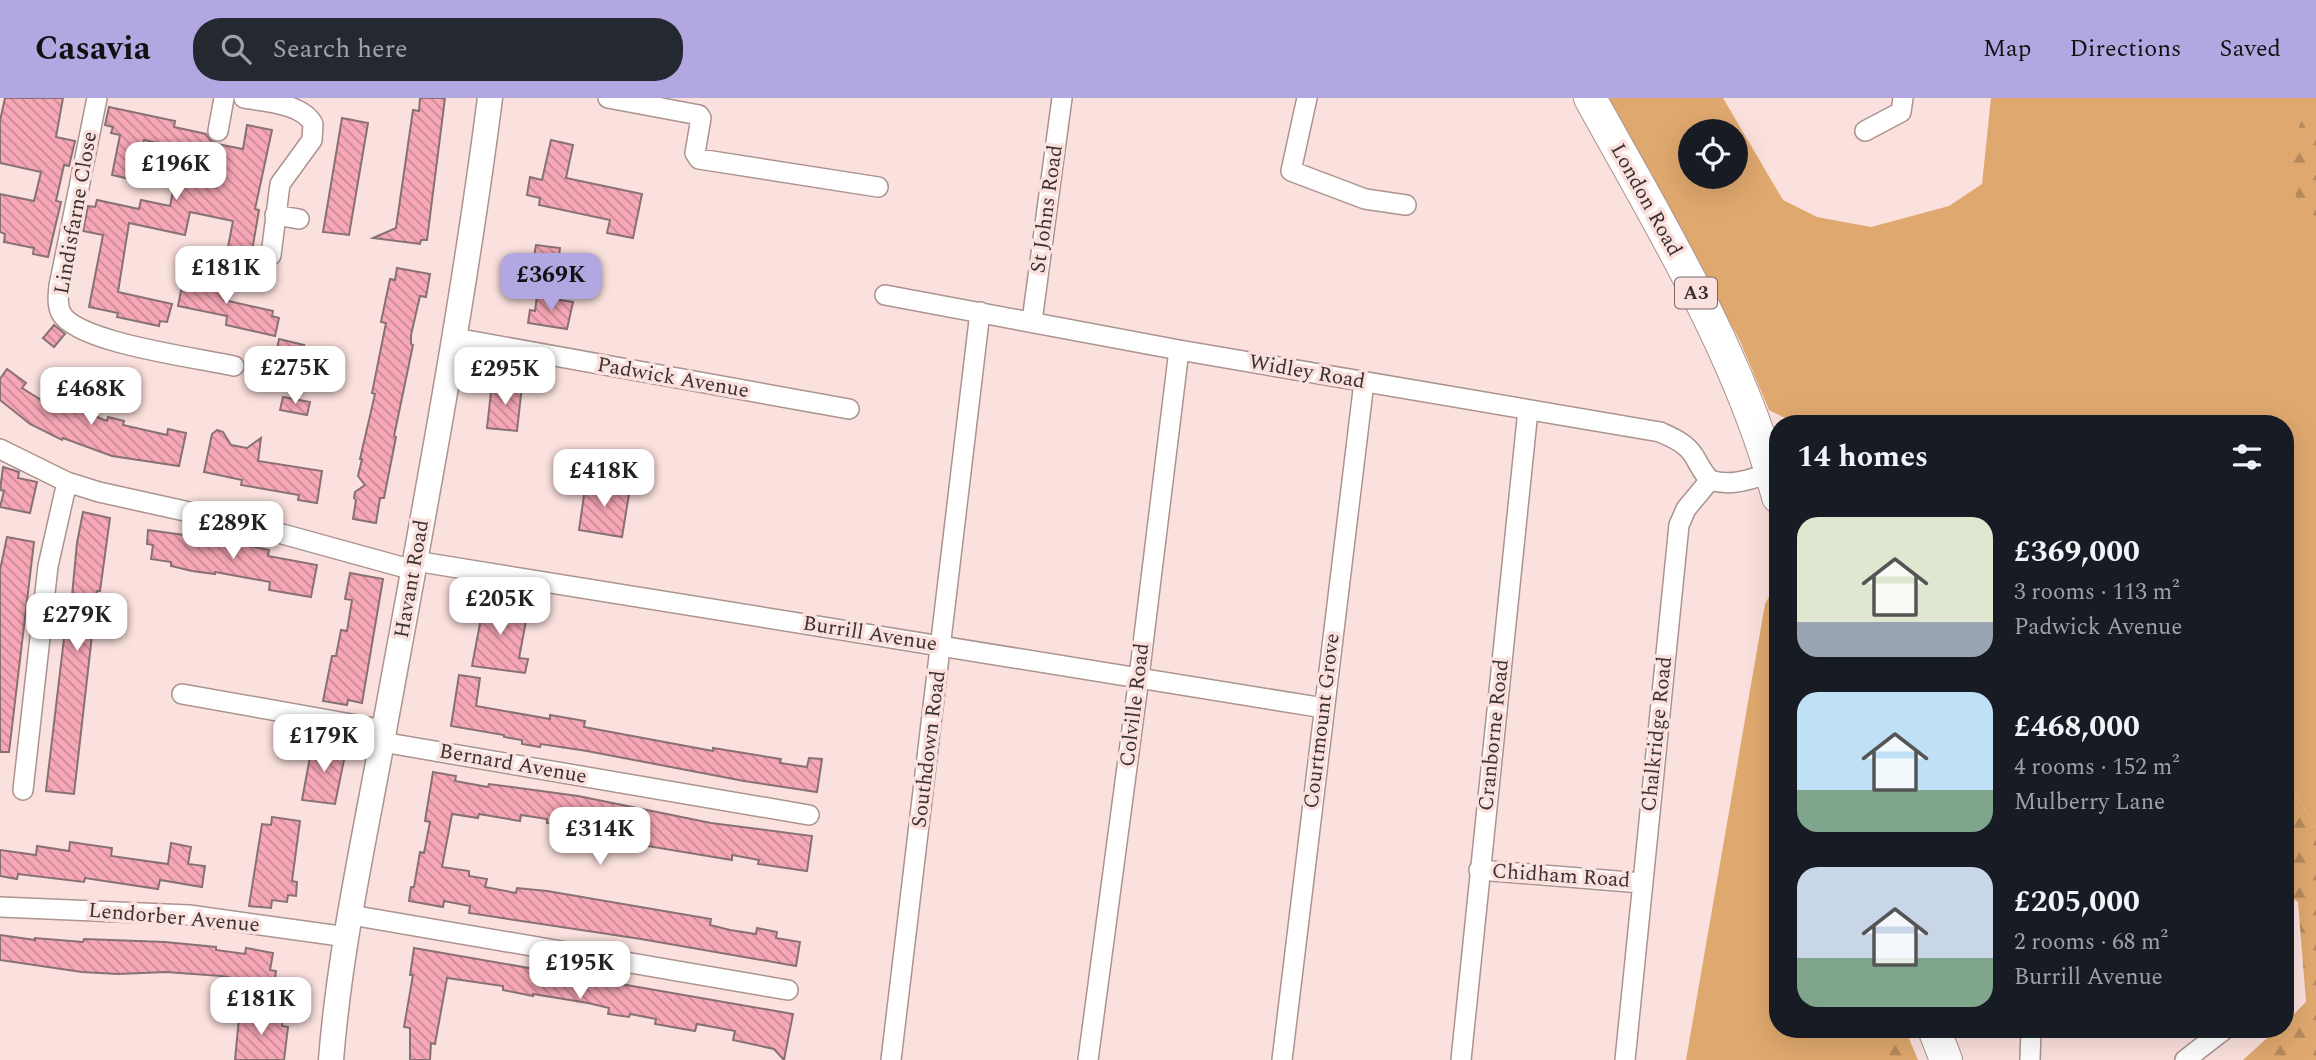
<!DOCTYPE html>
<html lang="en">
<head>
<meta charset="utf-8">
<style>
  :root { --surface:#171b24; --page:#242831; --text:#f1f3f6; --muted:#9ea1a6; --accent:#b2a7e0 }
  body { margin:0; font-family:Spectral,serif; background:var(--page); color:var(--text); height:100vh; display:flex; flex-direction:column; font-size:26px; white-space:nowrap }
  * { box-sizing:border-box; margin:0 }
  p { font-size:23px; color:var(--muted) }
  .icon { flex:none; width:38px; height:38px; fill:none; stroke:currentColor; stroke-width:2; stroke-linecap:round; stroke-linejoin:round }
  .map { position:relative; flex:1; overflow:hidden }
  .side { position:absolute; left:1769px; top:317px; width:525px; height:623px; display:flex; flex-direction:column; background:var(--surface); border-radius:28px; box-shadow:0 7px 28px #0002 }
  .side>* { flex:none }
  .buttons { position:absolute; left:1678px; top:21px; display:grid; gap:14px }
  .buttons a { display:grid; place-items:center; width:70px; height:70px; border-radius:50%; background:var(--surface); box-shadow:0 7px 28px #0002; font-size:35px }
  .price { position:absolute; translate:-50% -60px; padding:0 16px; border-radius:14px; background:#fff; color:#222; font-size:23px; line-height:46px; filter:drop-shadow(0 2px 4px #0008) }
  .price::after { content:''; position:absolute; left:50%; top:42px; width:21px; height:16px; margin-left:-10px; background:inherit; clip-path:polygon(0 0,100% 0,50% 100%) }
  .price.active { background:var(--accent); color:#111 }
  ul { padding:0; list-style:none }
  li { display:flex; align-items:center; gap:21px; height:175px; padding:0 28px }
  li span { display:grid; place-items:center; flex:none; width:196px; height:140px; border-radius:21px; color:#555 }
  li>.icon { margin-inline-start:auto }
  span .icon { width:84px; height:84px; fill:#fffc; stroke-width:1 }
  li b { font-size:30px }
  h2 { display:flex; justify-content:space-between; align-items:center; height:84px; padding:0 28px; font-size:30px }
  header { display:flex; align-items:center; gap:42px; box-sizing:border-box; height:98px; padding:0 35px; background:var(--accent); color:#111 }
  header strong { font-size:33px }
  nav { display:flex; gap:38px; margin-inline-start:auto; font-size:24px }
  .search { width:490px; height:63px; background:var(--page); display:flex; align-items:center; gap:18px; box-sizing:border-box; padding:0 24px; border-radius:28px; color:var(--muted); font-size:26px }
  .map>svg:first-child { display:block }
  .grass { fill:#dfa86e; fill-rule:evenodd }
  .forest { fill:url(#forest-firs) }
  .building { fill:url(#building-back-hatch); stroke:#887174; stroke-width:2 }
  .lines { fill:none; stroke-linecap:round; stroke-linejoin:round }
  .minor-casing { stroke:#ab938f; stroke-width:22 }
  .tertiary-casing { stroke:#ab938f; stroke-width:27 }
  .primary-casing { stroke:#ab938f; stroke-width:34 }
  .minor { stroke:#fff; stroke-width:19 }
  .tertiary { stroke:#fff; stroke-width:24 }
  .primary { stroke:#fff; stroke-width:32 }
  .labels { text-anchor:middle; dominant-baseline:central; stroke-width:7; stroke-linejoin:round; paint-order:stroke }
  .shield { fill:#fbe1dd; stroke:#756665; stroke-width:2 }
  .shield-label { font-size:19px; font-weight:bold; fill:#3c3231 }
  .street-label { font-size:21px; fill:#3c3231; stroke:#fbe1dd }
</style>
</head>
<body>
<header>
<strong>Casavia</strong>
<div class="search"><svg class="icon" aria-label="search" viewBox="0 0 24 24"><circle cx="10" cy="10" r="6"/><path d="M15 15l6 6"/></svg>Search here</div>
<nav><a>Map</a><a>Directions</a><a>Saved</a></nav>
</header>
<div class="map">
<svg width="2316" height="962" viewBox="0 0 2316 962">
  <defs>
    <pattern id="forest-firs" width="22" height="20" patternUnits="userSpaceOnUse" patternTransform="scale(1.75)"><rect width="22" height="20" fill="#dfa86e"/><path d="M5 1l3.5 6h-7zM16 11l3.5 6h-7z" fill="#b6895b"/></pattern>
    <pattern id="building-back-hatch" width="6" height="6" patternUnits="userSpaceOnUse" patternTransform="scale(1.75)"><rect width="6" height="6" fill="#f7a7b5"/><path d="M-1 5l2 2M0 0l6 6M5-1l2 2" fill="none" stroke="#c98994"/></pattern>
  </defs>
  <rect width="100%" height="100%" fill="#fbe1dd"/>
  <!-- grass -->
  <path class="grass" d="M 1604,0 L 1723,0 L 1783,102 L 1817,119 L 1871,129 L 1949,108 L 1982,86 L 1991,0 L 2316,0 L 2316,729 L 2286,680 L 2286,326 L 1795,325 L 1769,312 L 1740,243 ZM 1690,33 L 1736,33 L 1736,79 L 1690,79 Z
    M 1778,482 L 1778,931 L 1894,931 L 1907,962 L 1686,962 L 1765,506 Z"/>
  <!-- forest -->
  <path class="forest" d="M 2316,22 L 2316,137 L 2305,125 L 2286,67 L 2301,23 Z
    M 2286,680 L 2316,729 L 2316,962 L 2243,962 L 2277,931 L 2286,931 L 2286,924 L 2306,904 L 2298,804 L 2286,796 Z
    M 1866,931 L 1905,931 L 1918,962 L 1873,962 L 1866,943 Z"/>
  <!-- building -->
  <path class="building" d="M 5,0 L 63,0 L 56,39 L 75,43 L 69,68 L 64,67 L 56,103 L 61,104 L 48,159 L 33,156 L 34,150 L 4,144 L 5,136 L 0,134 L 0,96 L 34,103 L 41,74 L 0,65 L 0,23 Z
    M 420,0 L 445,0 L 427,142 L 421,142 L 420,146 L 373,140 L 396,130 L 413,12 L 419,13 Z
    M 109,9 L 175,23 L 174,29 L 206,36 L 210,42 L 217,46 L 243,51 L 247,27 L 272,32 L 255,111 L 259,112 L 251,159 L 249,168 L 243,167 L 242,174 L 224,170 L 233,123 L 190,114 L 185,137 L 129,125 L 118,194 L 172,206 L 167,224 L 160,223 L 159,228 L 117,219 L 118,215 L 89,209 L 103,137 L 83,133 L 88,108 L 95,109 L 97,102 L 139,111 L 141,102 L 170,108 L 179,63 L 174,62 L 177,49 L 144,42 L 137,74 L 132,73 L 130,81 L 112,77 L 120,37 L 111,35 L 113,29 L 105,27 Z
    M 342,20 L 368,25 L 349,137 L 323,134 Z
    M 551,42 L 573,47 L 566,80 L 642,96 L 633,140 L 607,135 L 610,122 L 539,107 L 540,100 L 527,97 L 530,79 L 542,82 Z
    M 536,147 L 560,150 L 558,166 L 552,165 L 550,178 L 531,176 Z
    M 397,170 L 430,176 L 426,199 L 420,198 L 411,237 L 411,246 L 413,247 L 394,338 L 396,339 L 384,400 L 380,400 L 376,425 L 353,421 L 356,402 L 354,400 L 355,394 L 365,387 L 358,378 L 362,361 L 360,361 L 375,296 L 372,295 L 386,225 L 381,224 L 390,181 L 395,182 Z
    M 193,178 L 228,185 L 224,202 L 273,213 L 272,218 L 279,220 L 275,238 L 226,227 L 227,218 L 178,208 L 183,183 L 191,185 Z
    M 537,198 L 573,204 L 567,231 L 528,225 L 530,212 L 535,213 Z
    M 54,227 L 65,236 L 54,249 L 43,240 Z
    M 279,241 L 304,247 L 302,253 L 310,255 L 306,273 L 274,266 Z
    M 7,271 L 26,285 L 22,290 L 54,310 L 59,300 L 78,309 L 77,311 L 107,323 L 108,319 L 124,323 L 123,327 L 167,337 L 168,331 L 186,335 L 179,368 L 112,358 L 63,340 L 62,342 L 30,326 L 0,302 L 0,281 Z
    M 492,285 L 522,288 L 517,333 L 487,330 Z
    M 283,299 L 310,304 L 307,317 L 280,312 Z
    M 217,332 L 223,334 L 231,347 L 247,350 L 261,340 L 258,363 L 322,373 L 317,405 L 298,402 L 299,397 L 241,387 L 242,382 L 204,374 L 212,336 Z
    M 3,369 L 19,374 L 18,380 L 37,384 L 30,415 L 0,409 L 4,393 L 0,392 Z
    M 586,383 L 630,390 L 622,439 L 579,432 Z
    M 83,414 L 110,420 L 100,493 L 97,493 L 74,696 L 46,693 L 69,498 L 72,498 L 77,445 Z
    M 148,432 L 220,442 L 269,452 L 268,458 L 317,467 L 311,499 L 269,492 L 270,484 L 215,474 L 215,476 L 192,473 L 171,468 L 171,464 L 151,461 L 153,447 L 147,446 Z
    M 7,439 L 34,444 L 9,654 L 0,654 L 0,472 Z
    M 350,475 L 383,481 L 362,605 L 348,602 L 347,607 L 323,603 L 332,558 L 336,558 L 341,532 L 347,533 L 352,502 L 345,501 Z
    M 496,494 L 513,497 L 509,520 L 526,523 L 519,560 L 528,561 L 525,575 L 472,568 L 485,499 L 495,501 Z
    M 459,577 L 480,580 L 476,608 L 550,621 L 550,617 L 585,623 L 584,629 L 713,653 L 713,650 L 781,661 L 780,665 L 807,669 L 809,660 L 822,661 L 817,694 L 744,683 L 587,653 L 541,646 L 540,649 L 522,646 L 522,642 L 504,639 L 504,637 L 451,628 Z
    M 313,643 L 346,652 L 335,706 L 302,702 Z
    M 433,674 L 456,678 L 455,683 L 488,689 L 489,686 L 578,698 L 711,725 L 812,738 L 807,773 L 758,766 L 759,762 L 732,757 L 732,762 L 647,748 L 648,739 L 618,735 L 619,732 L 592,728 L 591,732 L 564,728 L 547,725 L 547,721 L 521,717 L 520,723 L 479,716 L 478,720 L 452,716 L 442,769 L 469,773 L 469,778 L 487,781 L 485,789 L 516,795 L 517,790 L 547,793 L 711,821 L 710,827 L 730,832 L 756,836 L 757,830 L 777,834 L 776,840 L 800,844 L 796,868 L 641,841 L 469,815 L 470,808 L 444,803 L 443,809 L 409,803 L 411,789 L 414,789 L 420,754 L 424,755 L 430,724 L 425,723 Z
    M 272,719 L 300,723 L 292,783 L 297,784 L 296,798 L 288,797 L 287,804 L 272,802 L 271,810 L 249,808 L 262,726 L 271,727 Z
    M 70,744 L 112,750 L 111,758 L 168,766 L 171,745 L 191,749 L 188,766 L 205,768 L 202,789 L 160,782 L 158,791 L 85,780 L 84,784 L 18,776 L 17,781 L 0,778 L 0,752 L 36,757 L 37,748 L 69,753 Z
    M 0,837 L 35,842 L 35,840 L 83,844 L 84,841 L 165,844 L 216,849 L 216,852 L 245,856 L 246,850 L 273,855 L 270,872 L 276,873 L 274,887 L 221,878 L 166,874 L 118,876 L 82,874 L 0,862 Z
    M 414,850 L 793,916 L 784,962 L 774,951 L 733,942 L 735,933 L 697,926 L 695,933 L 655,926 L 656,921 L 630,916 L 629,919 L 608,916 L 609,910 L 588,905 L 533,896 L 533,898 L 503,892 L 503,888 L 447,880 L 435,946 L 431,945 L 430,962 L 410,962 L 410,930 L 404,929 L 413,877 L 410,877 Z
    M 245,910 L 264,912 L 263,919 L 282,921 L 282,928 L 288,929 L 284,962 L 235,962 L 239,920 L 244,921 Z"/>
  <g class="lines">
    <defs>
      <path id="minor" d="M 97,0 L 59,188 C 58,197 57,207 61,215 C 77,245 199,260 234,268
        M 244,0 C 264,4 302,5 313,26 L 312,42 L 280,86 L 271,157
        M 608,0 L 699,17 L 701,20 L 695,55 L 699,61 L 878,89
        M 1307,0 L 1291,73 L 1365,101 L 1406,107
        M 218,33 L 224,0
        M 1865,33 L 1901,14 L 1903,0
        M 275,117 L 299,121
        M 885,197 L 1179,252 L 1660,334 C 1673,340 1686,345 1694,358 C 1699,366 1702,374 1710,382
        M 1032,223 L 1062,0
        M 455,240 L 849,311
        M 0,351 L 67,384 L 99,394 L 257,429 L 413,472
        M 415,463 L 1324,610
        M 182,596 L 385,632
        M 382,644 L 809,717
        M 23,692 L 48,468 L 67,384
        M 1479,772 L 1642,785
        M 0,809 L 189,817 L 347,839
        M 351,817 L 788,892
        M 891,962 L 980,214
        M 1088,962 L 1139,579 L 1179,252
        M 1282,962 L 1364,284
        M 1461,962 L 1528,312
        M 1625,962 L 1679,427 L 1686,411 L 1710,382 C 1732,389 1750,381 1771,375
        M 2030,962 L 2031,931
        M 2185,962 L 2225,931"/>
      <path id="tertiary" d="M 331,962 C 340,849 365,738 385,627 C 423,419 463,210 490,0"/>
      <path id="primary" d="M 1590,0 C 1661,129 1740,256 1778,399
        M 1934,931 L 1946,962"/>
    </defs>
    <!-- minor casing -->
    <use href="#minor" class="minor-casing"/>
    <!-- tertiary casing -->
    <use href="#tertiary" class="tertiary-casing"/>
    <!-- primary casing -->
    <use href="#primary" class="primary-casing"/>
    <!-- minor -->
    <use href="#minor" class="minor"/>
    <!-- tertiary -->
    <use href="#tertiary" class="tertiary"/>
    <!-- primary -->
    <use href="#primary" class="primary"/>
  </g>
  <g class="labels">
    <!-- shield labels -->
    <rect class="shield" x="1675" y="179.5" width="42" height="31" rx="5"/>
    <g class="shield-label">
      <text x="1696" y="195">A3</text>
    </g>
    <!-- street labels -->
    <g class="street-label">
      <text transform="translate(1646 102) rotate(61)">London Road</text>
      <text transform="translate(1047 111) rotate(-82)">St Johns Road</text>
      <text transform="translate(76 115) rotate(-80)">Lindisfarne Close</text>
      <text transform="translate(1307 274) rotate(10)">Widley Road</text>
      <text transform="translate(673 280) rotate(10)">Padwick Avenue</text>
      <text transform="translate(412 481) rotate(-80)">Havant Road</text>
      <text transform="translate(870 536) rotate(9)">Burrill Avenue</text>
      <text transform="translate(1135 607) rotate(-83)">Colville Road</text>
      <text transform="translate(1322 623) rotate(-83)">Courtmount Grove</text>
      <text transform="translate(1657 636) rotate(-84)">Chalkridge Road</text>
      <text transform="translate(1494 637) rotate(-84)">Cranborne Road</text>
      <text transform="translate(929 651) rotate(-83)">Southdown Road</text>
      <text transform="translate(513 666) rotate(10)">Bernard Avenue</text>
      <text transform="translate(1561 778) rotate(4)">Chidham Road</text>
      <text transform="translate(174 820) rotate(5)">Lendorber Avenue</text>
    </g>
  </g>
</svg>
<div class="buttons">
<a><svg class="icon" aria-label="locate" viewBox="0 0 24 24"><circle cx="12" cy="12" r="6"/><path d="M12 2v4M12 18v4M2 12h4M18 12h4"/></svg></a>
</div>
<b class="price" style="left:176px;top:104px">£196K</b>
<b class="price" style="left:226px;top:208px">£181K</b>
<b class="price active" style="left:551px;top:215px">£369K</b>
<b class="price" style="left:295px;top:308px">£275K</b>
<b class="price" style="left:505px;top:309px">£295K</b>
<b class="price" style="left:91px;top:329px">£468K</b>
<b class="price" style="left:604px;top:411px">£418K</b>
<b class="price" style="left:233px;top:463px">£289K</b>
<b class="price" style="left:500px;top:539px">£205K</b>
<b class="price" style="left:77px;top:555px">£279K</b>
<b class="price" style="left:324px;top:676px">£179K</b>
<b class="price" style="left:600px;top:769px">£314K</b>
<b class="price" style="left:580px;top:903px">£195K</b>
<b class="price" style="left:261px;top:939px">£181K</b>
<section class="side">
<h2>14 homes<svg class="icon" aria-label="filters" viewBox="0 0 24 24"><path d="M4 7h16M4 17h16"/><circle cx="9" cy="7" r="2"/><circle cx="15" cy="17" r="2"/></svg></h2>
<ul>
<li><span style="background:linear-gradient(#dfe7d0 75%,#9aa5b1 0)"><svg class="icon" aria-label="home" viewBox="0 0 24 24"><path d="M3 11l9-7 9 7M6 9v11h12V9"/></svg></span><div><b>£369,000</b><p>3 rooms · 113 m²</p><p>Padwick Avenue</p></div></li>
<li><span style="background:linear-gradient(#bfe0f5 70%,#7fa58c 0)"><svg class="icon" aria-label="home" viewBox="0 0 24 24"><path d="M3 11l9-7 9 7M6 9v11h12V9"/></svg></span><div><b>£468,000</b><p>4 rooms · 152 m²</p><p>Mulberry Lane</p></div></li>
<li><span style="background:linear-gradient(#c9d6e8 65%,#7fa58c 0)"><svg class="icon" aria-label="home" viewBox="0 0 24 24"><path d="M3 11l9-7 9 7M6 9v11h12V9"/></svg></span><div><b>£205,000</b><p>2 rooms · 68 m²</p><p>Burrill Avenue</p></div></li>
</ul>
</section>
</div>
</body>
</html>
